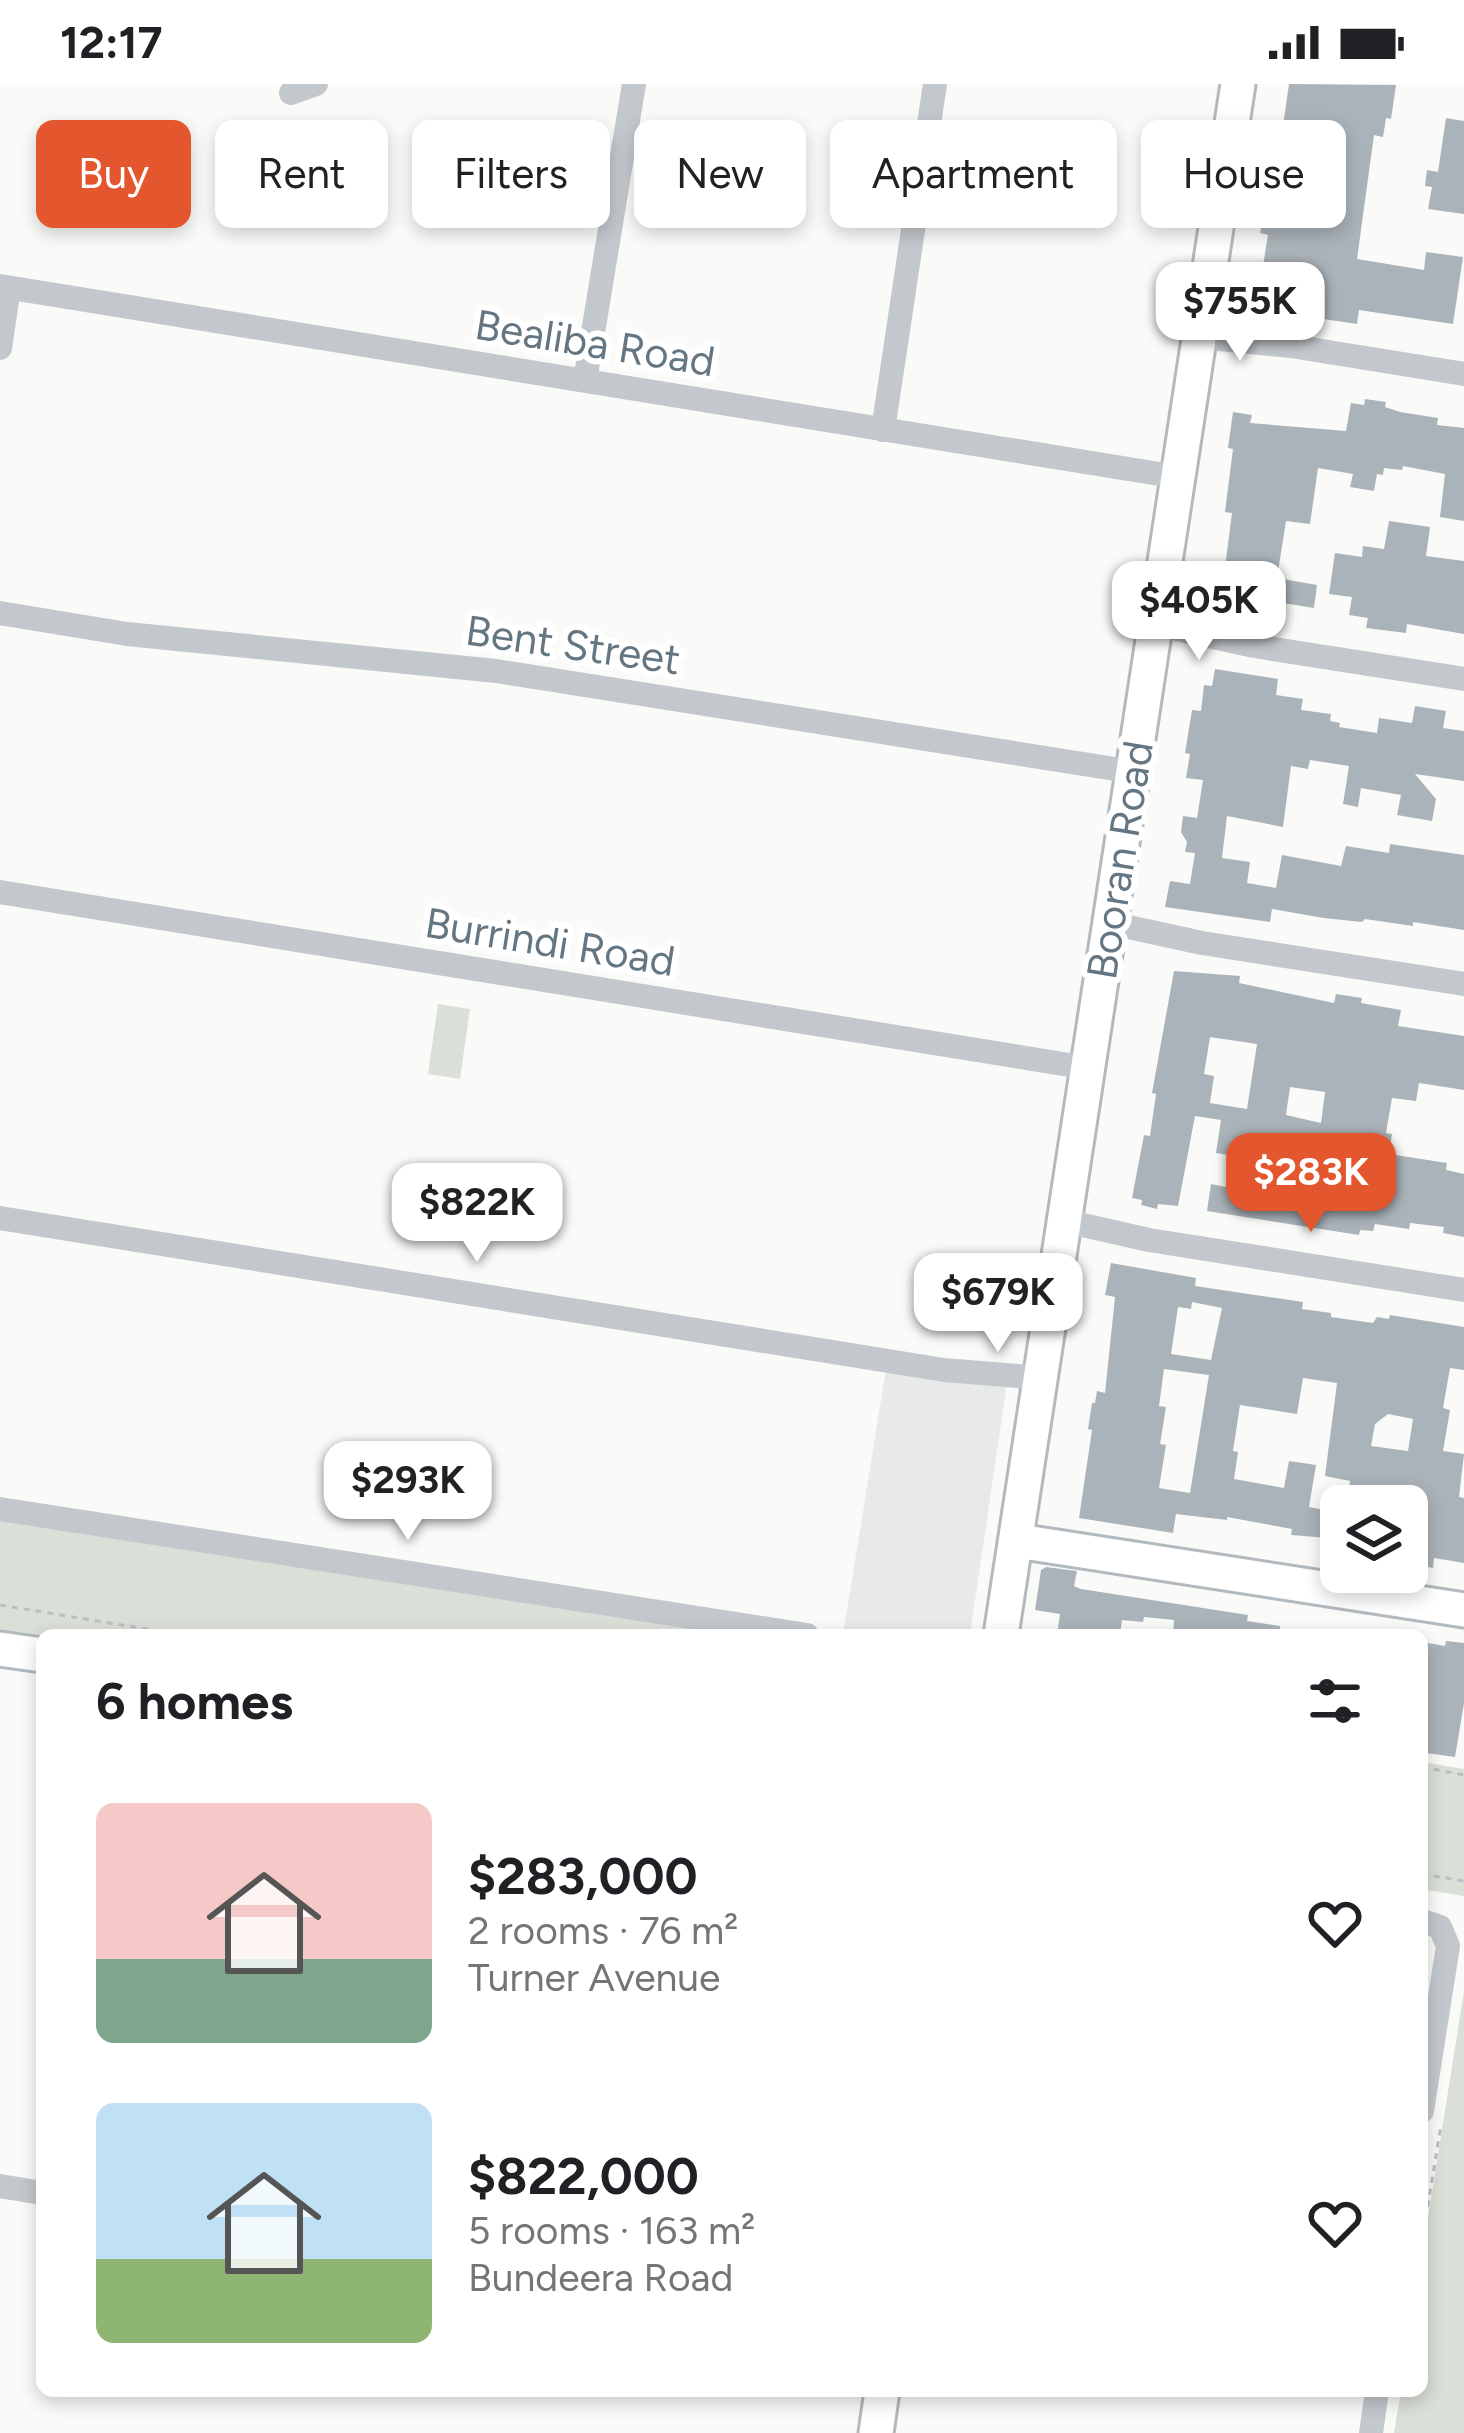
<!DOCTYPE html>
<html lang="en">
<head>
<meta charset="utf-8">
<style>
  :root { --surface:#fff; --page:#f6f6f6; --text:#202124; --muted:#757577; --accent:#e4572e }
  body { margin:0; font-family:Figtree,sans-serif; background:var(--page); color:var(--text); height:100vh; display:flex; flex-direction:column; font-size:45px; white-space:nowrap }
  * { box-sizing:border-box; margin:0 }
  p { font-size:39px; color:var(--muted) }
  .icon { flex:none; width:66px; height:66px; fill:none; stroke:currentColor; stroke-width:2; stroke-linecap:round; stroke-linejoin:round }
  .map { position:relative; flex:1; overflow:hidden }
  .side { position:absolute; left:36px; top:1545px; width:1392px; height:768px; display:flex; flex-direction:column; background:var(--surface); border-radius:18px; box-shadow:0 6px 18px #0003 }
  .side>* { flex:none }
  .top-card { position:absolute; left:36px; top:36px; width:1392px; height:108px; display:flex; gap:24px }
  .tools { position:absolute; left:1320px; top:1401px; display:grid; gap:24px }
  .tools a { display:grid; place-items:center; width:108px; height:108px; border-radius:18px; background:var(--surface); box-shadow:0 6px 18px #0003; font-size:60px }
  .price { position:absolute; translate:-50% -102px; padding:0 27px; border-radius:24px; background:#fff; color:#222; font-size:39px; line-height:78px; filter:drop-shadow(0 3px 6px #0008) }
  .price::after { content:''; position:absolute; left:50%; top:72px; width:36px; height:27px; margin-left:-18px; background:inherit; clip-path:polygon(0 0,100% 0,50% 100%) }
  .price.selected { background:var(--accent); color:#fff }
  ul { padding:0; list-style:none }
  li { display:flex; align-items:center; gap:36px; height:300px; padding:0 60px }
  li span { display:grid; place-items:center; flex:none; width:336px; height:240px; border-radius:18px; color:#555 }
  li>.icon { margin-inline-start:auto }
  span .icon { width:144px; height:144px; fill:#fffc; stroke-width:1 }
  li b { font-size:51px }
  h2 { display:flex; justify-content:space-between; align-items:center; height:144px; padding:0 60px; font-size:51px }
  .chip { padding:0 42px; border-radius:18px; background:var(--surface); box-shadow:0 6px 18px #0003; font-size:42px; line-height:108px }
  .chip.selected { background:var(--accent); color:#fff }
  .status { display:flex; justify-content:space-between; align-items:center; height:84px; padding:0 60px; background:var(--surface); direction:ltr }
  .status svg { height:33px; fill:currentColor }
  .map>svg:first-child { display:block }
  .built { fill:#e8e9e9 }
  .green { fill:#dadfd7 }
  .building { fill:#aab3b9; fill-rule:evenodd }
  .lines { fill:none; stroke-linecap:round; stroke-linejoin:round }
  .secondary-casing { stroke:#b3babf; stroke-width:39 }
  .path { stroke:#bbbfc2; stroke-width:3; stroke-dasharray:6 6; stroke-linecap:butt }
  .street { stroke:#c3c8cc; stroke-width:24 }
  .secondary { stroke:#fff; stroke-width:33 }
  .labels { text-anchor:middle; dominant-baseline:central; stroke-width:12; stroke-linejoin:round; paint-order:stroke }
  .street-label { font-size:42px; fill:#657683; stroke:#fff }
</style>
</head>
<body>
<div class="status"><b>12:17</b><svg viewBox="0 0 49 12"><path d="M0 12V9h3v3zM5 12V6h3v6zM10 12V3h3v9zM15 12V0h3v12zM26 1h20v11H26zM47 4h2v5h-2z"/></svg></div>
<div class="map">
<svg width="1464" height="2349" viewBox="0 0 1464 2349">
  <rect width="100%" height="100%" fill="#fafaf8"/>
  <!-- built -->
  <path class="built" d="M 889,1267 L 1009,1285 L 970,1551 L 843,1551 Z"/>
  <!-- green -->
  <path class="green" d="M 438,920 L 470,925 L 460,995 L 428,990 Z
    M 0,1436 L 732,1551 L 42,1551 L 42,1561 L 0,1555 Z
    M 1422,1678 L 1464,1685 L 1464,1812 L 1422,1805 Z
    M 1464,1907 L 1464,2349 L 1394,2349 L 1401,2307 L 1422,2307 L 1422,2172 Z"/>
  <!-- building -->
  <path class="building" d="M 1289,0 L 1396,1 L 1391,35 L 1386,34 L 1383,53 L 1374,51 L 1357,175 L 1424,186 L 1426,168 L 1463,173 L 1453,240 L 1359,226 L 1357,240 L 1256,225 L 1268,151 L 1260,149 L 1266,118 L 1272,119 Z
    M 1446,34 L 1464,37 L 1464,130 L 1428,125 L 1432,103 L 1425,102 L 1427,86 L 1438,88 Z
    M 1365,315 L 1386,318 L 1385,323 L 1400,328 L 1438,334 L 1437,341 L 1464,344 L 1464,437 L 1440,433 L 1445,390 L 1403,382 L 1402,386 L 1384,384 L 1383,391 L 1377,390 L 1374,407 L 1350,403 L 1353,390 L 1318,384 L 1310,440 L 1286,437 L 1277,494 L 1317,501 L 1314,524 L 1283,519 L 1281,532 L 1220,527 L 1223,512 L 1215,510 L 1218,490 L 1224,491 L 1232,429 L 1225,428 L 1233,365 L 1228,364 L 1233,328 L 1252,331 L 1250,339 L 1346,347 L 1351,319 L 1364,321 Z
    M 1389,437 L 1430,443 L 1426,472 L 1464,477 L 1464,550 L 1407,540 L 1406,549 L 1366,544 L 1368,534 L 1349,531 L 1352,513 L 1329,510 L 1335,469 L 1362,473 L 1363,462 L 1384,465 Z
    M 1215,585 L 1278,595 L 1276,611 L 1303,615 L 1301,626 L 1331,630 L 1330,637 L 1340,639 L 1339,643 L 1377,649 L 1379,634 L 1412,639 L 1415,622 L 1446,627 L 1443,644 L 1464,647 L 1464,697 L 1415,690 L 1436,715 L 1432,737 L 1397,731 L 1401,711 L 1361,704 L 1358,723 L 1343,720 L 1349,682 L 1310,676 L 1308,685 L 1291,682 L 1283,743 L 1227,732 L 1222,774 L 1250,778 L 1247,799 L 1276,804 L 1282,771 L 1341,782 L 1346,762 L 1389,769 L 1390,760 L 1464,771 L 1464,846 L 1413,838 L 1413,842 L 1365,835 L 1362,838 L 1324,834 L 1272,825 L 1270,838 L 1165,823 L 1170,797 L 1190,800 L 1195,769 L 1185,768 L 1187,758 L 1181,748 L 1183,732 L 1197,734 L 1203,696 L 1186,694 L 1190,670 L 1185,669 L 1192,626 L 1201,627 L 1204,601 L 1212,602 Z
    M 1174,887 L 1240,892 L 1239,899 L 1334,919 L 1336,910 L 1362,914 L 1361,919 L 1401,926 L 1398,942 L 1464,952 L 1464,1006 L 1419,999 L 1416,1017 L 1392,1014 L 1386,1049 L 1392,1050 L 1389,1070 L 1447,1079 L 1446,1086 L 1464,1090 L 1464,1153 L 1443,1149 L 1444,1143 L 1410,1139 L 1409,1145 L 1375,1140 L 1373,1147 L 1360,1146 L 1359,1151 L 1207,1127 L 1211,1100 L 1235,1105 L 1241,1073 L 1216,1069 L 1221,1036 L 1195,1032 L 1178,1122 L 1158,1120 L 1157,1125 L 1141,1121 L 1142,1116 L 1132,1114 L 1144,1051 L 1150,1052 L 1156,1010 L 1152,1009 ZM 1210,953 L 1257,960 L 1247,1025 L 1210,1019 L 1214,992 L 1204,990 ZM 1290,1003 L 1325,1008 L 1321,1039 L 1286,1031 Z
    M 1111,1179 L 1196,1194 L 1195,1202 L 1303,1218 L 1302,1225 L 1331,1229 L 1331,1233 L 1373,1239 L 1377,1233 L 1389,1235 L 1390,1231 L 1464,1243 L 1464,1286 L 1450,1284 L 1443,1324 L 1450,1326 L 1443,1367 L 1464,1370 L 1459,1413 L 1464,1414 L 1464,1479 L 1434,1474 L 1433,1484 L 1407,1479 L 1407,1422 L 1346,1422 L 1350,1397 L 1325,1392 L 1337,1299 L 1303,1294 L 1297,1330 L 1240,1321 L 1233,1367 L 1238,1368 L 1234,1395 L 1284,1404 L 1289,1377 L 1316,1381 L 1309,1423 L 1341,1429 L 1341,1455 L 1291,1451 L 1292,1445 L 1227,1433 L 1227,1436 L 1176,1430 L 1173,1449 L 1079,1434 L 1092,1346 L 1088,1345 L 1092,1319 L 1095,1319 L 1097,1307 L 1105,1309 L 1115,1213 L 1105,1211 ZM 1192,1218 L 1222,1224 L 1211,1276 L 1171,1270 L 1178,1223 L 1191,1225 ZM 1164,1285 L 1209,1291 L 1190,1409 L 1159,1404 L 1166,1361 L 1160,1360 L 1166,1323 L 1159,1322 ZM 1388,1330 L 1413,1335 L 1408,1367 L 1371,1362 L 1375,1340 Z
    M 1046,1483 L 1077,1487 L 1074,1502 L 1081,1505 L 1248,1531 L 1247,1537 L 1280,1542 L 1279,1551 L 1173,1551 L 1174,1536 L 1144,1533 L 1143,1538 L 1122,1536 L 1120,1551 L 1057,1551 L 1060,1530 L 1035,1526 L 1041,1486 Z
    M 1446,1557 L 1464,1559 L 1464,1619 L 1455,1673 L 1426,1669 L 1427,1664 L 1422,1664 L 1422,1558 L 1445,1562 Z"/>
  <g class="lines">
    <defs>
      <path id="secondary" d="M 1018,1457 L 1464,1526
        M 1001,1551 L 1238,0
        M 0,1565 L 42,1571
        M 876,2349 L 882,2307"/>
    </defs>
    <!-- secondary casing -->
    <use href="#secondary" class="secondary-casing"/>
    <!-- path -->
    <path class="path" d="M 1230,231 L 1249,234
      M 0,1521 L 183,1551
      M 1422,1683 L 1464,1691
      M 1422,1790 L 1464,1797
      M 1422,2158 L 1441,2041"/>
    <!-- street -->
    <path class="street" d="M 291,9 L 316,0
      M 0,202 L 1178,393
      M 1199,253 L 1291,262 L 1464,290
      M 0,264 L 9,204
      M 585,297 L 634,0
      M 883,346 L 935,0
      M 0,529 L 127,550 L 496,587 L 1134,688
      M 1155,540 L 1254,562 L 1464,595
      M 0,808 L 1088,984
      M 1110,839 L 1202,859 L 1464,900
      M 0,1134 L 944,1286 L 1042,1294
      M 1065,1137 L 1149,1156 L 1464,1206
      M 0,1425 L 807,1551
      M 1422,1837 L 1440,1843 L 1448,1862 L 1422,2027
      M 0,2102 L 42,2109
      M 1371,2349 L 1377,2307"/>
    <!-- secondary -->
    <use href="#secondary" class="secondary"/>
  </g>
  <g class="labels">
    <!-- street labels -->
    <g class="street-label">
      <text transform="translate(595 259) rotate(9)">Bealiba Road</text>
      <text transform="translate(573 561) rotate(8)">Bent Street</text>
      <text transform="translate(1120 776) rotate(-81)">Booran Road</text>
      <text transform="translate(550 858) rotate(9)">Burrindi Road</text>
    </g>
  </g>
</svg>
<div class="tools">
<a><svg class="icon" aria-label="layers" viewBox="0 0 24 24"><path d="M12 4l9 5-9 5-9-5zM3 14l9 5 9-5"/></svg></a>
</div>
<b class="price" style="left:1240px;top:280px">$755K</b>
<b class="price" style="left:1199px;top:579px">$405K</b>
<b class="price selected" style="left:1311px;top:1151px">$283K</b>
<b class="price" style="left:477px;top:1181px">$822K</b>
<b class="price" style="left:998px;top:1271px">$679K</b>
<b class="price" style="left:408px;top:1459px">$293K</b>
<div class="top-card">
<a class="chip selected">Buy</a>
<a class="chip">Rent</a>
<a class="chip">Filters</a>
<a class="chip">New</a>
<a class="chip">Apartment</a>
<a class="chip">House</a>
</div>
<section class="side">
<h2>6 homes<svg class="icon" aria-label="filters" viewBox="0 0 24 24"><path d="M4 7h16M4 17h16"/><circle cx="9" cy="7" r="2"/><circle cx="15" cy="17" r="2"/></svg></h2>
<ul>
<li><span style="background:linear-gradient(#f6c9c9 65%,#7fa58c 0)"><svg class="icon" aria-label="home" viewBox="0 0 24 24"><path d="M3 11l9-7 9 7M6 9v11h12V9"/></svg></span><div><b>$283,000</b><p>2 rooms · 76 m²</p><p>Turner Avenue</p></div><svg class="icon" aria-label="heart" viewBox="0 0 24 24"><path d="M12 20l-8-8c-3-5 5-10 8-4 3-6 11-1 8 4z"/></svg></li>
<li><span style="background:linear-gradient(#bfe0f5 65%,#8fb573 0)"><svg class="icon" aria-label="home" viewBox="0 0 24 24"><path d="M3 11l9-7 9 7M6 9v11h12V9"/></svg></span><div><b>$822,000</b><p>5 rooms · 163 m²</p><p>Bundeera Road</p></div><svg class="icon" aria-label="heart" viewBox="0 0 24 24"><path d="M12 20l-8-8c-3-5 5-10 8-4 3-6 11-1 8 4z"/></svg></li>
</ul>
</section>
</div>
</body>
</html>
